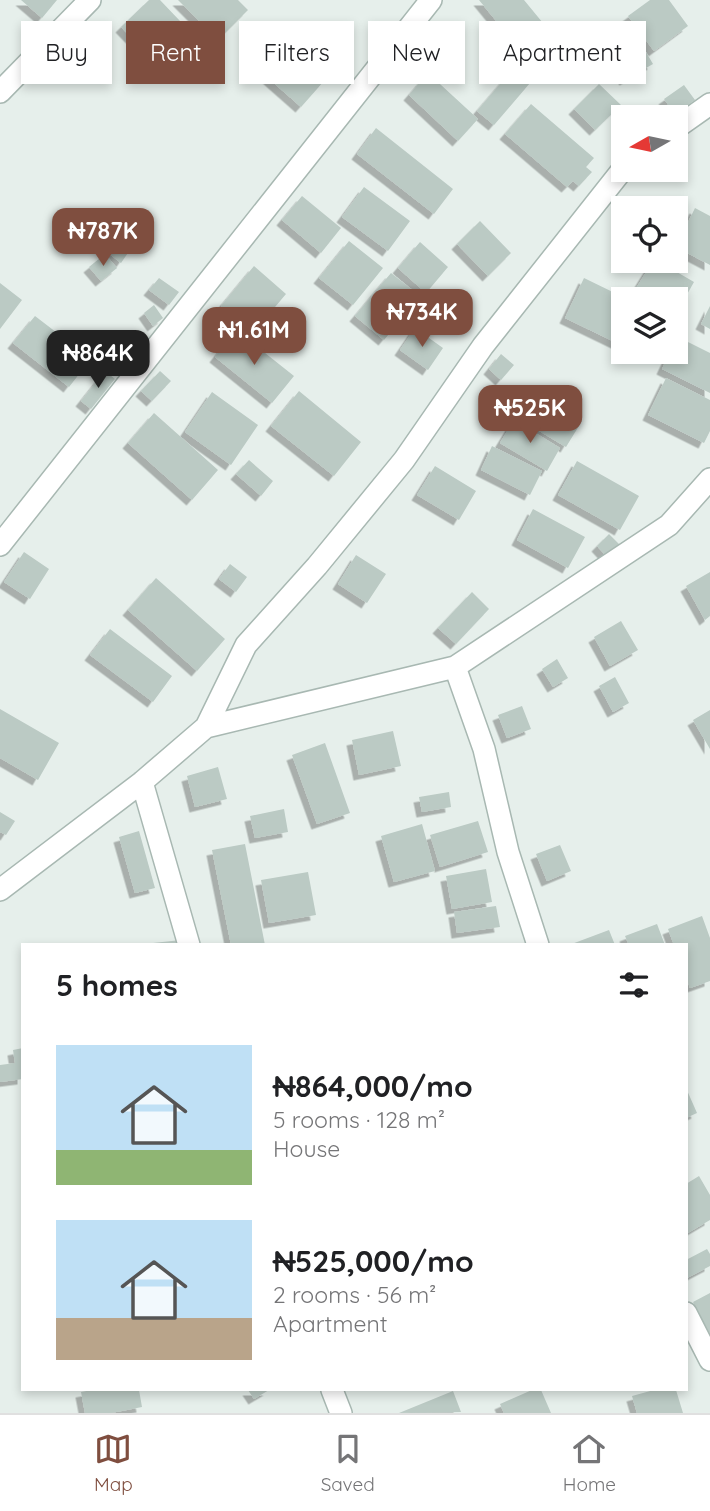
<!DOCTYPE html>
<html lang="en">
<head>
<meta charset="utf-8">
<style>
  :root { --surface:#fff; --page:#f2f2f2; --text:#202124; --muted:#757577; --line:#e0e0e0; --accent:#7f4e3f }
  body { margin:0; font-family:Quicksand,sans-serif; background:var(--page); color:var(--text); height:100vh; display:flex; flex-direction:column; font-size:26px; white-space:nowrap }
  * { box-sizing:border-box; margin:0 }
  p { font-size:23px; color:var(--muted) }
  .icon { flex:none; width:38px; height:38px; fill:none; stroke:currentColor; stroke-width:2; stroke-linecap:round; stroke-linejoin:round }
  .map { position:relative; flex:1; overflow:hidden }
  .panel { position:absolute; left:21px; top:943px; width:667px; height:448px; display:flex; flex-direction:column; background:var(--surface); border-radius:0px; box-shadow:0 4px 10px #0003 }
  .panel>* { flex:none }
  .top-card { position:absolute; left:21px; top:21px; width:668px; height:63px; display:flex; gap:14px }
  .needle { width:46px; rotate:261deg }
  .controls { position:absolute; left:611px; top:105px; display:grid; gap:14px }
  .controls a { display:grid; place-items:center; width:77px; height:77px; border-radius:0px; background:var(--surface); box-shadow:0 4px 10px #0003; font-size:35px }
  .price { position:absolute; translate:-50% -60px; padding:0 16px; border-radius:14px; background:var(--accent); color:#fff; font-size:23px; line-height:46px; filter:drop-shadow(0 2px 4px #0008) }
  .price::after { content:''; position:absolute; left:50%; top:42px; width:21px; height:16px; margin-left:-10px; background:inherit; clip-path:polygon(0 0,100% 0,50% 100%) }
  .price.current { background:#222; color:#fff }
  ul { padding:0; list-style:none }
  li { display:flex; align-items:center; gap:21px; height:175px; padding:0 35px }
  li span { display:grid; place-items:center; flex:none; width:196px; height:140px; border-radius:0px; color:#555 }
  li>.icon { margin-inline-start:auto }
  span .icon { width:84px; height:84px; fill:#fffc; stroke-width:1 }
  li b { font-size:30px }
  h2 { display:flex; justify-content:space-between; align-items:center; height:84px; padding:0 35px; font-size:30px }
  .chip { padding:0 24px; border-radius:0px; background:var(--surface); box-shadow:0 4px 10px #0003; font-size:24px; line-height:63px }
  .chip.current { background:var(--accent); color:#fff }
  .dock { display:flex; justify-content:space-around; align-items:center; height:98px; border-top:2px solid var(--line); background:var(--surface); font-size:19px; color:var(--muted) }
  .dock a { display:grid; justify-items:center; gap:4px }
  .dock .current { color:var(--accent) }
  .map>svg:first-child { display:block }
  .building { fill:#bbcac4; filter:url(#shadow) }
  .lines { fill:none; stroke-linecap:round; stroke-linejoin:round }
  .minor-casing { stroke:#a8b8b2; stroke-width:24 }
  .minor { stroke:#fff; stroke-width:21 }
</style>
</head>
<body>
<div class="map">
<svg width="710" height="1413" viewBox="0 0 710 1413">
  <defs>
    <filter id="shadow"><feDropShadow dx="-5.5" dy="5.5" stdDeviation="0" flood-color="#0004"/></filter>
  </defs>
  <rect width="100%" height="100%" fill="#e6efeb"/>
  <!-- building -->
  <path class="building" d="M 21,0 L 57,0 L 42,18 Z
    M 149,0 L 160,0 L 180,21 L 146,53 L 121,27 Z
    M 178,0 L 238,0 L 248,10 L 218,40 Z
    M 479,0 L 524,0 L 552,34 L 525,56 Z
    M 650,0 L 669,0 L 688,26 L 654,51 L 628,16 Z
    M 633,30 L 653,64 L 625,80 L 605,46 Z
    M 290,51 L 324,81 L 301,107 L 267,77 Z
    M 513,69 L 530,83 L 494,125 L 477,111 Z
    M 428,73 L 478,119 L 458,141 L 409,95 Z
    M 599,84 L 621,105 L 595,130 L 574,109 Z
    M 684,85 L 695,100 L 675,114 L 664,99 Z
    M 531,104 L 594,158 L 586,167 L 592,172 L 579,186 L 573,181 L 567,187 L 505,134 Z
    M 376,128 L 453,189 L 434,214 L 357,154 Z
    M 364,187 L 410,221 L 388,251 L 342,217 Z
    M 302,196 L 341,228 L 321,253 L 282,220 Z
    M 695,208 L 710,216 L 710,265 L 676,247 Z
    M 480,221 L 511,253 L 488,276 L 457,244 Z
    M 114,233 L 132,247 L 121,263 L 103,249 Z
    M 349,241 L 383,268 L 353,305 L 319,278 Z
    M 420,242 L 448,267 L 426,293 L 398,268 Z
    M 105,254 L 117,268 L 101,281 L 89,267 Z
    M 653,261 L 658,261 L 694,282 L 676,314 L 676,299 L 651,299 L 635,290 Z
    M 254,266 L 286,294 L 253,333 L 221,306 Z
    M 391,273 L 420,296 L 384,340 L 355,316 Z
    M 159,278 L 179,292 L 169,305 L 149,290 Z
    M 584,278 L 623,297 L 623,346 L 565,318 Z
    M 0,283 L 22,300 L 0,329 Z
    M 154,305 L 163,318 L 153,326 L 144,313 Z
    M 710,306 L 710,329 L 701,324 Z
    M 35,316 L 91,359 L 69,387 L 13,343 Z
    M 415,328 L 443,348 L 428,370 L 400,350 Z
    M 236,330 L 294,376 L 272,403 L 215,357 Z
    M 678,337 L 710,353 L 710,393 L 662,369 L 670,352 L 676,352 Z
    M 501,354 L 514,365 L 501,380 L 489,369 Z
    M 105,371 L 115,379 L 91,409 L 81,401 Z
    M 160,371 L 171,381 L 152,401 L 141,391 Z
    M 666,378 L 710,400 L 710,431 L 704,443 L 648,415 Z
    M 299,391 L 361,442 L 334,476 L 271,426 Z
    M 212,392 L 258,425 L 231,465 L 185,432 Z
    M 546,400 L 582,421 L 566,447 L 531,426 Z
    M 154,413 L 218,470 L 192,500 L 128,443 Z
    M 514,420 L 560,448 L 547,471 L 500,443 Z
    M 492,446 L 542,471 L 530,495 L 481,470 Z
    M 249,460 L 273,481 L 261,496 L 236,474 Z
    M 577,461 L 639,496 L 620,530 L 558,495 Z
    M 435,466 L 476,491 L 459,520 L 417,495 Z
    M 533,509 L 585,537 L 568,568 L 517,540 Z
    M 609,534 L 622,547 L 609,559 L 597,546 Z
    M 24,552 L 49,569 L 30,599 L 4,582 Z
    M 356,555 L 386,574 L 367,603 L 338,584 Z
    M 230,564 L 247,577 L 236,592 L 219,579 Z
    M 710,572 L 710,616 L 705,620 L 686,586 Z
    M 156,578 L 225,639 L 197,671 L 128,610 Z
    M 472,592 L 489,609 L 456,644 L 438,628 Z
    M 621,621 L 638,650 L 610,666 L 594,637 Z
    M 110,629 L 172,676 L 153,702 L 90,655 Z
    M 557,659 L 568,678 L 553,687 L 542,669 Z
    M 615,677 L 629,703 L 613,712 L 599,686 Z
    M 522,706 L 531,729 L 507,738 L 498,715 Z
    M 0,709 L 59,743 L 38,780 L 0,758 Z
    M 710,710 L 710,749 L 693,720 Z
    M 393,731 L 401,766 L 359,775 L 352,740 Z
    M 325,743 L 350,813 L 317,824 L 292,755 Z
    M 218,767 L 227,799 L 195,807 L 187,776 Z
    M 449,792 L 451,807 L 422,812 L 419,797 Z
    M 284,809 L 288,832 L 255,838 L 250,816 Z
    M 0,812 L 15,821 L 6,835 L 0,832 Z
    M 478,821 L 488,852 L 440,867 L 430,835 Z
    M 422,824 L 435,871 L 394,882 L 381,836 Z
    M 139,831 L 155,888 L 135,893 L 119,837 Z
    M 245,844 L 265,945 L 231,945 L 212,850 Z
    M 560,845 L 571,871 L 547,881 L 536,854 Z
    M 486,869 L 492,902 L 452,909 L 446,876 Z
    M 308,872 L 316,915 L 269,923 L 261,880 Z
    M 496,906 L 500,927 L 457,933 L 454,912 Z
    M 702,916 L 710,938 L 710,981 L 690,988 L 686,977 L 686,945 L 674,945 L 668,929 Z
    M 657,924 L 665,945 L 629,945 L 625,936 Z
    M 609,930 L 615,945 L 569,945 Z
    M 181,940 L 182,945 L 153,945 L 153,943 Z
    M 23,1048 L 23,1079 L 0,1082 L 0,1065 L 15,1063 L 13,1050 Z
    M 686,1088 L 697,1113 L 686,1118 Z
    M 699,1176 L 710,1195 L 710,1220 L 686,1234 L 686,1184 Z
    M 707,1249 L 710,1254 L 710,1266 L 687,1278 L 686,1260 Z
    M 710,1293 L 710,1334 L 693,1302 Z
    M 92,1390 L 139,1390 L 142,1407 L 111,1413 L 85,1413 L 81,1392 Z
    M 248,1390 L 269,1390 L 254,1399 Z
    M 532,1390 L 541,1390 L 551,1413 L 504,1413 L 500,1404 Z
    M 654,1390 L 676,1390 L 683,1413 L 637,1413 L 632,1396 Z
    M 453,1391 L 461,1412 L 399,1413 Z"/>
  <g class="lines">
    <defs>
      <path id="minor" d="M 0,92 L 90,0
        M 676,128 L 710,104
        M 0,545 L 431,0
        M 455,667 L 484,749 L 508,852 L 538,945
        M 206,727 L 246,645 L 317,566 L 404,460 L 483,346 L 623,169
        M 142,782 L 189,945
        M 0,890 L 142,782 L 206,727 L 455,667 L 669,525 L 710,479
        M 686,1313 L 710,1360
        M 332,1390 L 341,1413"/>
    </defs>
    <!-- minor casing -->
    <use href="#minor" class="minor-casing"/>
    <!-- minor -->
    <use href="#minor" class="minor"/>
  </g>
</svg>
<div class="controls">
<a><svg class="needle" viewBox="-14 -14 28 28"><path d="M0-13l5 13h-10z" fill="#e53935"/><path d="M0 13l5-13h-10z" fill="#757577"/></svg></a>
<a><svg class="icon" aria-label="locate" viewBox="0 0 24 24"><circle cx="12" cy="12" r="6"/><path d="M12 2v4M12 18v4M2 12h4M18 12h4"/></svg></a>
<a><svg class="icon" aria-label="layers" viewBox="0 0 24 24"><path d="M12 4l9 5-9 5-9-5zM3 14l9 5 9-5"/></svg></a>
</div>
<b class="price" style="left:103px;top:268px">₦787K</b>
<b class="price" style="left:422px;top:349px">₦734K</b>
<b class="price" style="left:254px;top:367px">₦1.61M</b>
<b class="price current" style="left:98px;top:390px">₦864K</b>
<b class="price" style="left:530px;top:445px">₦525K</b>
<div class="top-card">
<a class="chip">Buy</a>
<a class="chip current">Rent</a>
<a class="chip">Filters</a>
<a class="chip">New</a>
<a class="chip">Apartment</a>
</div>
<section class="panel">
<h2>5 homes<svg class="icon" aria-label="filters" viewBox="0 0 24 24"><path d="M4 7h16M4 17h16"/><circle cx="9" cy="7" r="2"/><circle cx="15" cy="17" r="2"/></svg></h2>
<ul>
<li><span style="background:linear-gradient(#bfe0f5 75%,#8fb573 0)"><svg class="icon" aria-label="home" viewBox="0 0 24 24"><path d="M3 11l9-7 9 7M6 9v11h12V9"/></svg></span><div><b>₦864,000/mo</b><p>5 rooms · 128 m²</p><p>House</p></div></li>
<li><span style="background:linear-gradient(#bfe0f5 70%,#b9a48a 0)"><svg class="icon" aria-label="home" viewBox="0 0 24 24"><path d="M3 11l9-7 9 7M6 9v11h12V9"/></svg></span><div><b>₦525,000/mo</b><p>2 rooms · 56 m²</p><p>Apartment</p></div></li>
</ul>
</section>
</div>
<nav class="dock">
<a class="current"><svg class="icon" aria-label="map" viewBox="0 0 24 24"><path d="M3 6l6-2 6 2 6-2v14l-6 2-6-2-6 2zM9 4v14M15 6v14"/></svg>Map</a>
<a><svg class="icon" aria-label="saved" viewBox="0 0 24 24"><path d="M7 4h10v16l-5-4-5 4z"/></svg>Saved</a>
<a><svg class="icon" aria-label="home" viewBox="0 0 24 24"><path d="M3 11l9-7 9 7M6 9v11h12V9"/></svg>Home</a>
</nav>
</body>
</html>
